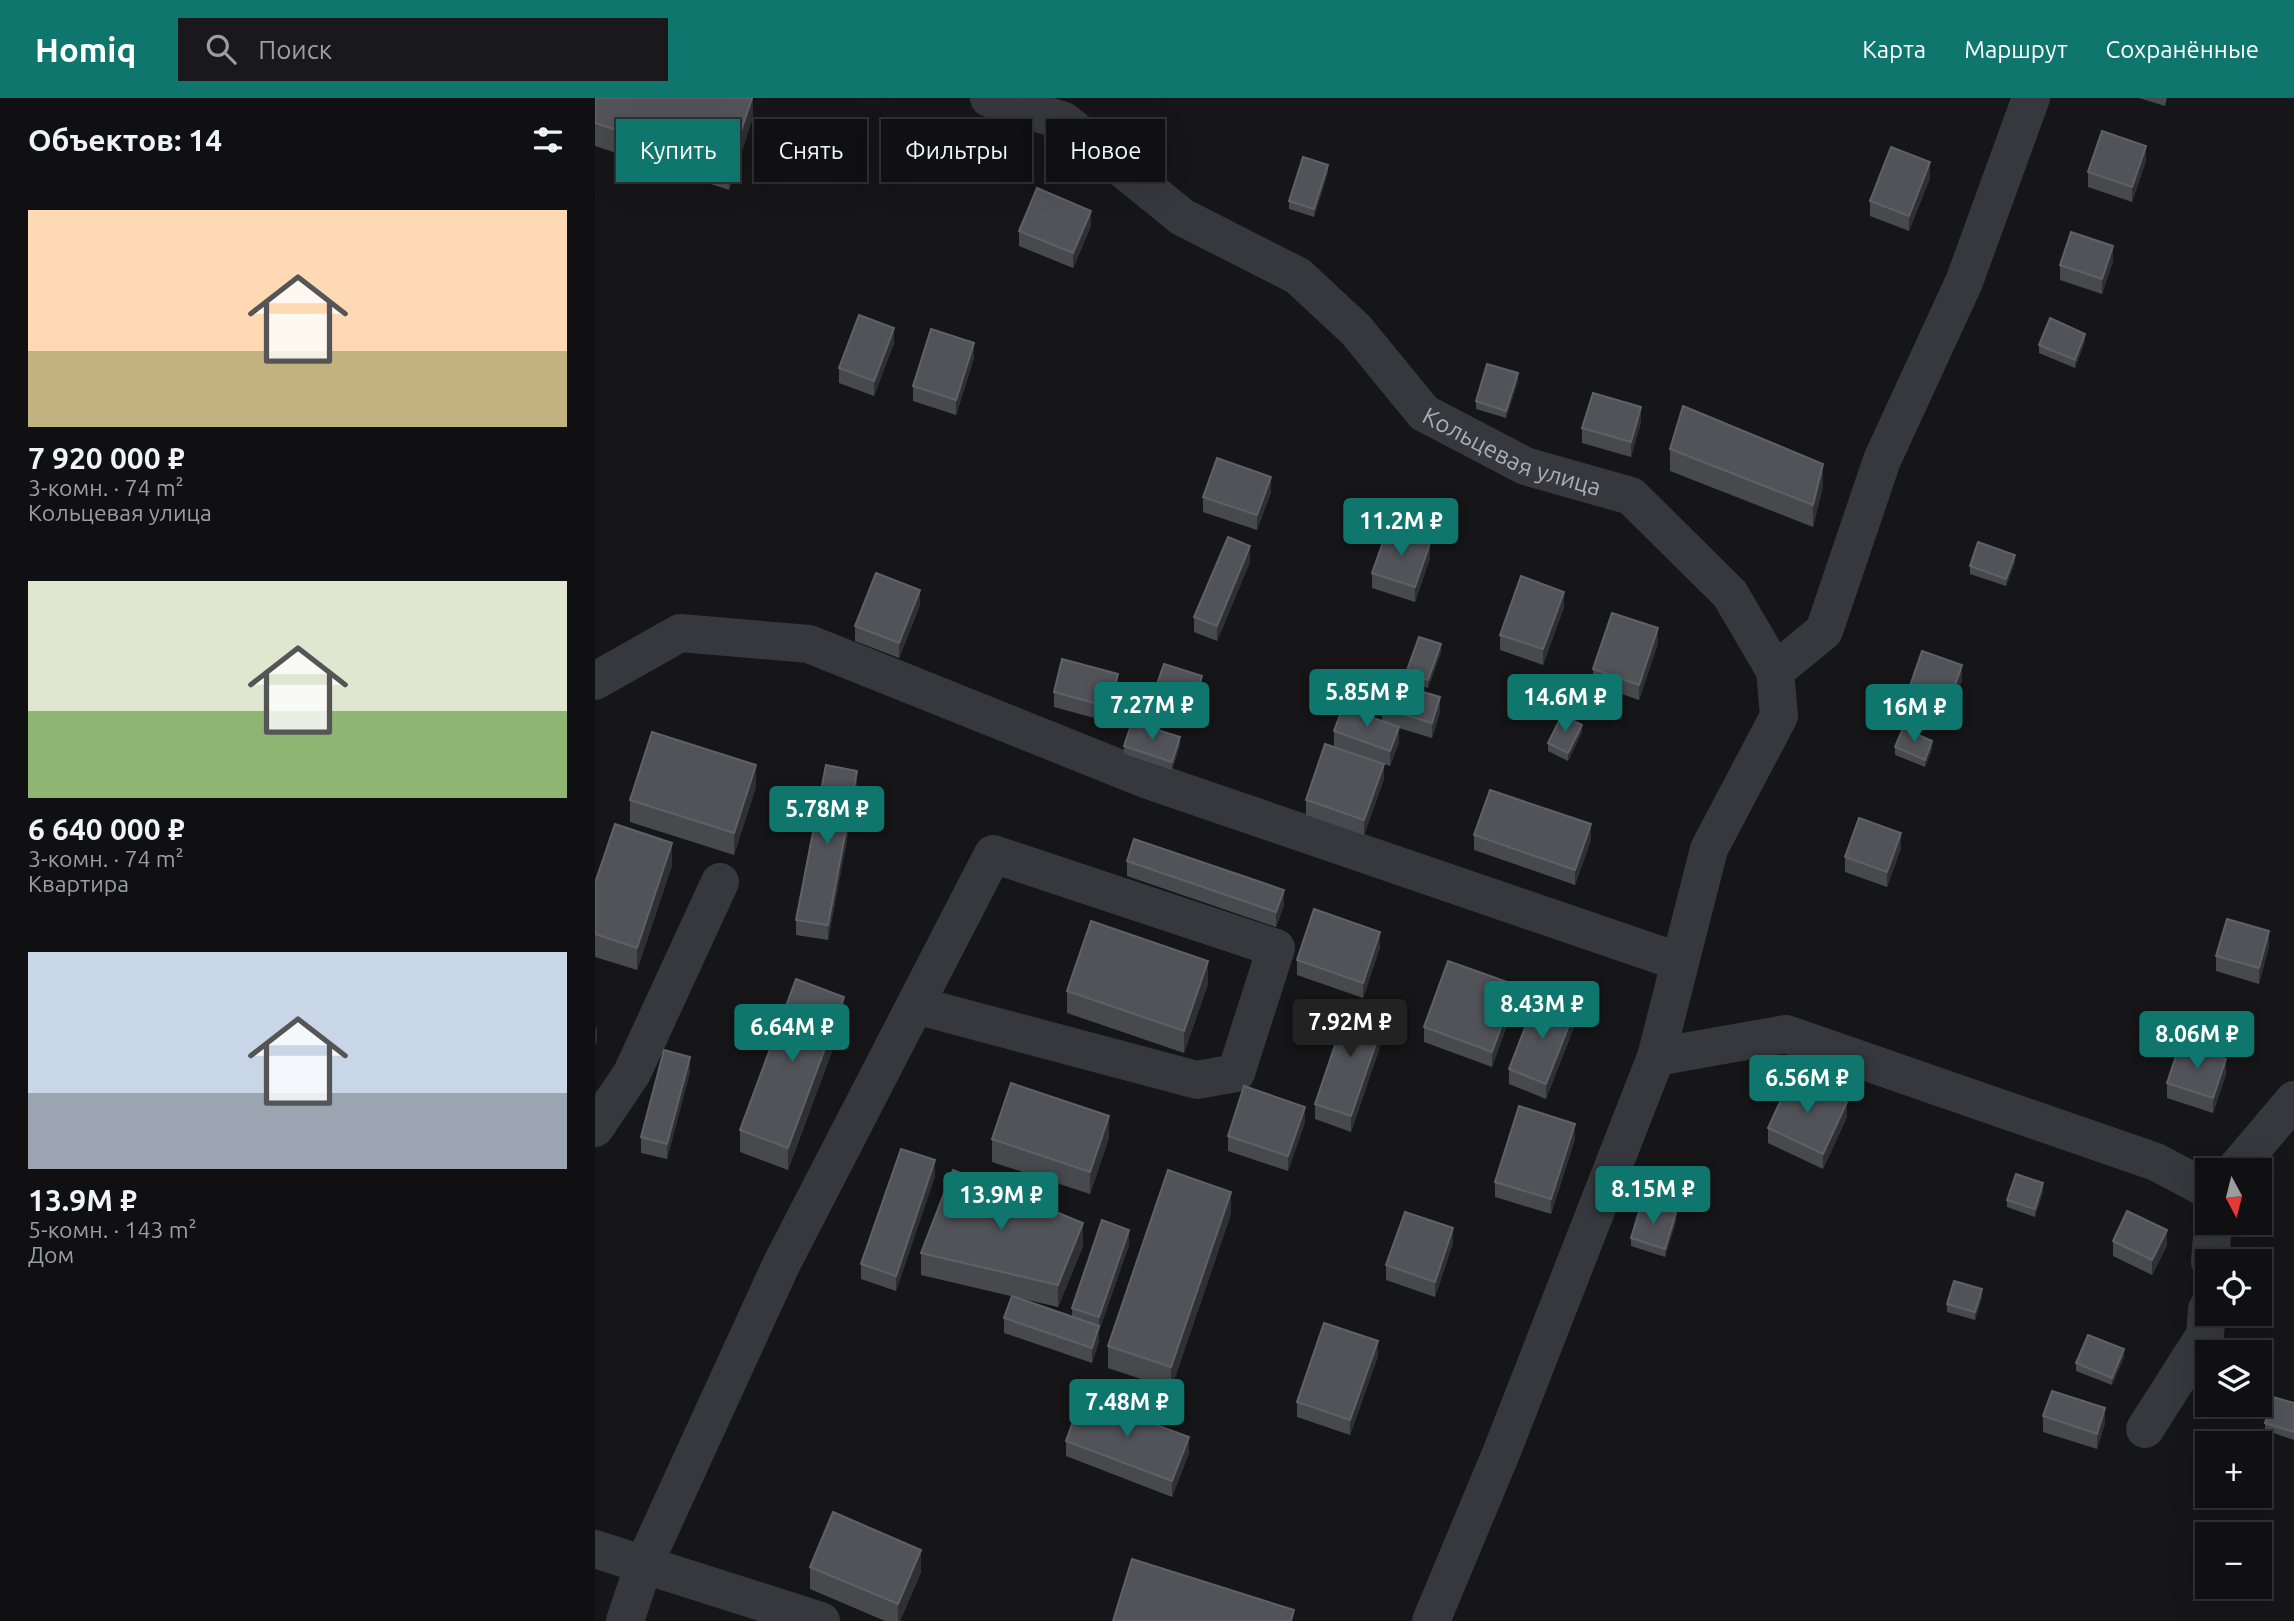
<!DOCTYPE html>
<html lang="ru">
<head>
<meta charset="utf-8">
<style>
  :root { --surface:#101012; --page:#19191b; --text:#f1f3f6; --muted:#9c9d9f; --line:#303032; --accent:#0f766e }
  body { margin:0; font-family:Ubuntu,sans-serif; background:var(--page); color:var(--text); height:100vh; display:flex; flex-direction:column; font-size:26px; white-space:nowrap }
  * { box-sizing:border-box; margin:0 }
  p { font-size:23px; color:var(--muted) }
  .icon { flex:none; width:38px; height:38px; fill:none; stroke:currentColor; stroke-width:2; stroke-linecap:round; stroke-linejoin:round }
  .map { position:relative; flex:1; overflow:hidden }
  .details { display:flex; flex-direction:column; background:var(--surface); width:595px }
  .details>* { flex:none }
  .banner { position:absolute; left:21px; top:21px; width:665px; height:63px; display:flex; gap:14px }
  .needle { width:46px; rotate:173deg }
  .fabs { position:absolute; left:1600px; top:1060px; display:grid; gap:14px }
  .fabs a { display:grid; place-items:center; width:77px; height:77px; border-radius:0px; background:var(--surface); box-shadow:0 7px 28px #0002,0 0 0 2px var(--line); font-size:35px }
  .price { position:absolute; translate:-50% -60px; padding:0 16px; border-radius:7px; background:var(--accent); color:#fff; font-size:23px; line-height:46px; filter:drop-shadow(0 2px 4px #0008) }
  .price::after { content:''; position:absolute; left:50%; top:42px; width:21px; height:16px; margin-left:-10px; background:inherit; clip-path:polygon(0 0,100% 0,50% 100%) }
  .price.active { background:#222; color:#fff }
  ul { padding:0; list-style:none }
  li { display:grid; align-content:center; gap:14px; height:371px; padding:0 28px }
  li span { display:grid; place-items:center; height:217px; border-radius:0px; color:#555 }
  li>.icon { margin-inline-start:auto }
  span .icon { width:126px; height:126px; fill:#fffc; stroke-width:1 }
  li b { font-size:30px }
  h2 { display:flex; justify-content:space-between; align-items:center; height:84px; padding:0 28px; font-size:30px }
  .chip { padding:0 24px; border-radius:0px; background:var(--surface); box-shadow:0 7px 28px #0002,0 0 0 2px var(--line); font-size:24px; line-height:63px }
  .chip.active { background:var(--accent); color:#fff }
  header { display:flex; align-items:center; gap:42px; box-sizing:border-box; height:98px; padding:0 35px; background:var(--accent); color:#fff }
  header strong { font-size:33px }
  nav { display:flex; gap:38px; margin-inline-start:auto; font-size:24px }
  .search { width:490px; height:63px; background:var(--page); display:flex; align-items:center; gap:18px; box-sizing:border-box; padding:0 24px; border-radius:0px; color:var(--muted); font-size:26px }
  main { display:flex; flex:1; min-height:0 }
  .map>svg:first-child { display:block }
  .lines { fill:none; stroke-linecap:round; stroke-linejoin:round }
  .minor { stroke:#37383d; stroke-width:38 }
  .wall { fill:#47494d }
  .shaded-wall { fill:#2f3033 }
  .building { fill:#525359; stroke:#5f6168; stroke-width:2 }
  .labels { text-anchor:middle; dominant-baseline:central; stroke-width:7; stroke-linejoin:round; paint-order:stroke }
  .street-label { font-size:24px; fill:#a8adb8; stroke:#111113 }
</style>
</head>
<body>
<header>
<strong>Homiq</strong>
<div class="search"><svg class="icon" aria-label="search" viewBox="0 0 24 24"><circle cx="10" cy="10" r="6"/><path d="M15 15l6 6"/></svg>Поиск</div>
<nav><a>Карта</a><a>Маршрут</a><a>Сохранённые</a></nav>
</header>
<main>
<section class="details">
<h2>Объектов: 14<svg class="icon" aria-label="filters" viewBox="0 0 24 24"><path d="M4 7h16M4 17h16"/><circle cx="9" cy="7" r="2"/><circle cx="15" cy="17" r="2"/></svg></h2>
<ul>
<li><span style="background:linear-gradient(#ffd9b3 65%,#c2b280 0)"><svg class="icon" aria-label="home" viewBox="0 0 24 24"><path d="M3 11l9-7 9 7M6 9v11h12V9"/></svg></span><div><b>7 920 000 ₽</b><p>3-комн. · 74 m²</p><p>Кольцевая улица</p></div></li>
<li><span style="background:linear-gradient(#dfe7d0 60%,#8fb573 0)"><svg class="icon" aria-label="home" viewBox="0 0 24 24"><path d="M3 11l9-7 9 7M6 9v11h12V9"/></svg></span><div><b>6 640 000 ₽</b><p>3-комн. · 74 m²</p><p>Квартира</p></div></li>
<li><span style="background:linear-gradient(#c9d6e8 65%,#9aa5b1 0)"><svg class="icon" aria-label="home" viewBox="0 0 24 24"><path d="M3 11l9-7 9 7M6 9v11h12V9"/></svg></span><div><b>13.9M ₽</b><p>5-комн. · 143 m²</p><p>Дом</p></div></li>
</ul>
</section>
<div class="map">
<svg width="1699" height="1523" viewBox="0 0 1699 1523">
  <rect width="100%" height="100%" fill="#161618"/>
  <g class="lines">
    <!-- minor -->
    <g class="minor">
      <path id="s1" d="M 394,0 L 469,23 L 587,119 L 703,178 L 761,232 L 829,315 L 930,368 L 1036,398 L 1135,496 L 1180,573 L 1184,618 L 1114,751 L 1061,959 L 907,1353 L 836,1523"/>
      <path d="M 1180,573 L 1229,533 L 1287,362 L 1369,184 L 1436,0"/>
      <path d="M 0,583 L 85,535 L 214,546 L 553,682 L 1085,864"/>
      <path d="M 1061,959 L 1191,936 L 1561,1064 L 1612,1091"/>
      <path d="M 0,1030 L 37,975 L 125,784"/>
      <path d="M 1639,1073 L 1699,1002"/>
      <path d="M 1615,1164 L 1618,1125"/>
      <path d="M 1550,1331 L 1610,1237 L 1612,1211"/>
      <path d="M 0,1451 L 226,1523"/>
      <path d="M 30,1523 L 49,1466 L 186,1167 L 398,756 L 681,850 L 641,975 L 602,982 L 320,907"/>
    </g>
  </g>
  <!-- wall -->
  <path class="wall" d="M 0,0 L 158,0 L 158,19 L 134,92 L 0,48 Z
    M 1544,0 L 1572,0 L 1570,8 Z
    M 1551,63 L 1537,104 L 1493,89 L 1493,74 Z
    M 733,74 L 719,119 L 694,111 L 694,103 Z
    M 1335,80 L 1314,133 L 1275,118 L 1275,103 Z
    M 496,128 L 478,170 L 424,148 L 424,133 Z
    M 1518,163 L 1507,196 L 1465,182 L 1465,167 Z
    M 1490,243 L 1480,270 L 1444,255 L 1444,247 Z
    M 299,245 L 279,298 L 244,285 L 244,270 Z
    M 379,260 L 361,317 L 318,303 L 318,288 Z
    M 923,283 L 911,320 L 881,311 L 881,303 Z
    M 1046,324 L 1036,359 L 987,345 L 987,330 Z
    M 1075,351 L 1228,388 L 1218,429 L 1075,373 Z
    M 676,394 L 662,432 L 608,414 L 608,399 Z
    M 835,460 L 820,504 L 777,490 L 777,475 Z
    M 655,464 L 622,543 L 599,534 L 599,519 Z
    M 1420,464 L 1411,488 L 1375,476 L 1375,468 Z
    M 325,507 L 304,560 L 260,543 L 260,528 Z
    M 969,509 L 948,567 L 905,552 L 905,537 Z
    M 1063,545 L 1044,602 L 998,586 L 998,571 Z
    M 846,554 L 833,590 L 811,582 L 811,575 Z
    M 1367,582 L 1355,617 L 1315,603 L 1315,588 Z
    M 562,586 L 607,586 L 601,606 L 562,593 Z
    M 523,592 L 514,624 L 459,609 L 459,594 Z
    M 787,610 L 845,614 L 837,640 L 804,630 L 804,644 L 795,668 L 739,648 L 739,633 L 787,623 Z
    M 987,634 L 973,663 L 953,653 L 953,645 Z
    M 585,647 L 577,672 L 529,656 L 529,648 Z
    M 1300,649 L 1337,651 L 1330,669 L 1300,657 Z
    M 789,681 L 769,737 L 711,717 L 711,702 Z
    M 262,688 L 233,842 L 201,837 L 201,822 Z
    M 161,689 L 139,757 L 35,724 L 35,702 Z
    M 879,737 L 996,742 L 980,787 L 879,752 Z
    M 1306,750 L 1292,789 L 1250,774 L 1250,759 Z
    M 532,763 L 689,807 L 681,829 L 532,778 Z
    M 77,767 L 42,872 L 0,859 L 0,785 Z
    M 1674,848 L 1664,886 L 1621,873 L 1621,858 Z
    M 785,849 L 768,900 L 702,877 L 702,862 Z
    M 613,886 L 589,955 L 472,915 L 472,893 Z
    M 921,902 L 897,969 L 829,944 L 829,929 Z
    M 249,921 L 193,1072 L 145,1054 L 145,1032 Z
    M 979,929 L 951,1001 L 914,986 L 914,971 Z
    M 791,931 L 756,1034 L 720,1021 L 720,1006 Z
    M 95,974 L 72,1061 L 46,1055 L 46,1039 Z
    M 1631,976 L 1618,1015 L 1572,1000 L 1572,985 Z
    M 1252,1019 L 1228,1071 L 1173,1045 L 1173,1030 Z
    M 710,1024 L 693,1073 L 633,1053 L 633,1038 Z
    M 514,1040 L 495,1096 L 397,1064 L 397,1041 Z
    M 980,1041 L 956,1116 L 900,1099 L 900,1084 Z
    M 340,1078 L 301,1193 L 266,1181 L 266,1166 Z
    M 1448,1093 L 1440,1119 L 1412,1109 L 1412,1102 Z
    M 636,1116 L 576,1291 L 513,1270 L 513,1248 Z
    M 1081,1123 L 1070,1159 L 1036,1148 L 1036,1140 Z
    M 1518,1143 L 1572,1147 L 1557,1177 L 1518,1158 Z
    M 858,1145 L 840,1199 L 791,1182 L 791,1167 Z
    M 534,1147 L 504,1233 L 504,1243 L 497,1265 L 409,1235 L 409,1220 L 477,1219 L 477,1210 Z
    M 488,1148 L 463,1209 L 326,1177 L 326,1155 Z
    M 1387,1199 L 1380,1222 L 1352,1214 L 1352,1206 Z
    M 783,1258 L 755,1337 L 702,1319 L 702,1304 Z
    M 1529,1259 L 1517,1287 L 1481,1273 L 1481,1265 Z
    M 1699,1305 L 1699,1342 L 1670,1332 L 1670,1325 Z
    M 1448,1318 L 1510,1325 L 1502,1351 L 1448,1334 Z
    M 471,1343 L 594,1355 L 577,1399 L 471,1358 Z
    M 215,1469 L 326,1474 L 305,1523 L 290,1523 L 215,1491 Z"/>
  <!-- shaded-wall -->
  <path class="shaded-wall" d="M 157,0 L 158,0 L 158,19 L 134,92 L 134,69 Z
    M 1551,48 L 1551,63 L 1537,104 L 1537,89 Z
    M 1335,64 L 1335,80 L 1314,133 L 1314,118 Z
    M 733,67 L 733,74 L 719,119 L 719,111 Z
    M 496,113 L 496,128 L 478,170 L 478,155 Z
    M 1518,148 L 1518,163 L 1507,196 L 1507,181 Z
    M 299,230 L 299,245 L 279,298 L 279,283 Z
    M 1490,236 L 1490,243 L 1480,270 L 1480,262 Z
    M 379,245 L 379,260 L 361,317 L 361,302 Z
    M 923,275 L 923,283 L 911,320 L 911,313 Z
    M 1046,309 L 1046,324 L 1036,359 L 1036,344 Z
    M 1228,366 L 1228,388 L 1218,429 L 1218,407 Z
    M 676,379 L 676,394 L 662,432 L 662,417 Z
    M 835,445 L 835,460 L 820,504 L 820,489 Z
    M 655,448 L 655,464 L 622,543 L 622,528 Z
    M 1420,457 L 1420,464 L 1411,488 L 1411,481 Z
    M 325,492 L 325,507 L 304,560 L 304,545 Z
    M 969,494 L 969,509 L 948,567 L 948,551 Z
    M 1063,530 L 1063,545 L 1044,602 L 1044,587 Z
    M 846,546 L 846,554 L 833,590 L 833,582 Z
    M 1367,567 L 1367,582 L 1355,617 L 1355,602 Z
    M 523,576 L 523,592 L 514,624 L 514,609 Z
    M 607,578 L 607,586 L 601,606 L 601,598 Z
    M 845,599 L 845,614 L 837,640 L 837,625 Z
    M 987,627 L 987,634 L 973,663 L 973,655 Z
    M 804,629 L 804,644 L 795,668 L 795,653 Z
    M 585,639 L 585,647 L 577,672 L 577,664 Z
    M 1337,643 L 1337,651 L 1330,669 L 1330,662 Z
    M 789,666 L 789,681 L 769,737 L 769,722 Z
    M 161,667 L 161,689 L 139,757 L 139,735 Z
    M 262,673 L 262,688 L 233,842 L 233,827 Z
    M 996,726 L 996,742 L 980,787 L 980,772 Z
    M 1306,735 L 1306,750 L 1292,789 L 1292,774 Z
    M 77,745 L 77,767 L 42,872 L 42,850 Z
    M 689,792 L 689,807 L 681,829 L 681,814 Z
    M 1674,833 L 1674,848 L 1664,886 L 1664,870 Z
    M 785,834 L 785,849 L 768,900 L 768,885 Z
    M 613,863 L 613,886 L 589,955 L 589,933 Z
    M 921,887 L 921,902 L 897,969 L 897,954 Z
    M 249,899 L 249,921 L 193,1072 L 193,1050 Z
    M 979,914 L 979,929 L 951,1001 L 951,986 Z
    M 791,916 L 791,931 L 756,1034 L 756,1018 Z
    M 2,927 L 2,942 L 0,948 L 0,933 Z
    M 95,959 L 95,974 L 72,1061 L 72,1046 Z
    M 1631,961 L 1631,976 L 1618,1015 L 1618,1000 Z
    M 1252,1004 L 1252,1019 L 1228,1071 L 1228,1056 Z
    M 710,1009 L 710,1024 L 693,1073 L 693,1058 Z
    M 514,1018 L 514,1040 L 495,1096 L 495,1074 Z
    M 980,1026 L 980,1041 L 956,1116 L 956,1101 Z
    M 340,1062 L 340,1078 L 301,1193 L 301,1178 Z
    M 1448,1085 L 1448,1093 L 1440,1119 L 1440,1111 Z
    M 636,1094 L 636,1116 L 576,1291 L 576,1269 Z
    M 1081,1115 L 1081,1123 L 1070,1159 L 1070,1151 Z
    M 488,1125 L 488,1148 L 463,1209 L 463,1187 Z
    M 858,1130 L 858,1145 L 840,1199 L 840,1184 Z
    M 534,1132 L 534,1147 L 504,1233 L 504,1243 L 497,1265 L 497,1250 L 504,1229 L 504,1219 Z
    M 1572,1132 L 1572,1147 L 1557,1177 L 1557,1162 Z
    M 1387,1191 L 1387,1199 L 1380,1222 L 1380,1214 Z
    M 783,1243 L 783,1258 L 755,1337 L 755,1322 Z
    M 1529,1251 L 1529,1259 L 1517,1287 L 1517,1280 Z
    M 1510,1310 L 1510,1325 L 1502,1351 L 1502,1336 Z
    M 594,1339 L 594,1355 L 577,1399 L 577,1383 Z
    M 326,1452 L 326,1474 L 305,1523 L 303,1523 L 303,1506 Z"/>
  <!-- building -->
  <path class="building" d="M 0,0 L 157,0 L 134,69 L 0,25 Z
    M 1507,33 L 1551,48 L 1537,89 L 1493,74 Z
    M 1296,49 L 1335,64 L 1314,118 L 1275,103 Z
    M 708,59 L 733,67 L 719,111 L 694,103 Z
    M 442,90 L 496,113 L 478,155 L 424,133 Z
    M 1476,134 L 1518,148 L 1507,181 L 1465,167 Z
    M 264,217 L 299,230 L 279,283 L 244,270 Z
    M 1455,220 L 1490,236 L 1480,262 L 1444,247 Z
    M 336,231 L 379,245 L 361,302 L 318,288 Z
    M 892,266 L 923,275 L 911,313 L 881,303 Z
    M 998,295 L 1046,309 L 1036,344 L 987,330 Z
    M 1088,308 L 1228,366 L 1218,407 L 1075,351 Z
    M 622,360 L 676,379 L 662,417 L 608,399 Z
    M 793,430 L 835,445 L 820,489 L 777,475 Z
    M 633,439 L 655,448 L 622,528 L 599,519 Z
    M 1383,444 L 1420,457 L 1411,481 L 1375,468 Z
    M 281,475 L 325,492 L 304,545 L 260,528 Z
    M 926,478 L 969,494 L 948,551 L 905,537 Z
    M 1017,515 L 1063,530 L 1044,587 L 998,571 Z
    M 824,539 L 846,546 L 833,582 L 811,575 Z
    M 1327,553 L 1367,567 L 1355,602 L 1315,588 Z
    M 467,561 L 523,576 L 514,609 L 459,594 Z
    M 569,566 L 607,578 L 601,598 L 562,586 Z
    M 795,584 L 845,599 L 837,625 L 787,610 Z
    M 748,609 L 804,629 L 795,653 L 739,633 Z
    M 967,617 L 987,627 L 973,655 L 953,645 Z
    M 537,624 L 585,639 L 577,664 L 529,648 Z
    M 1308,630 L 1337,643 L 1330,662 L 1300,649 Z
    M 57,634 L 161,667 L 139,735 L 35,702 Z
    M 730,646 L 789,666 L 769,722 L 711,702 Z
    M 231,667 L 262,673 L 233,827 L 201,822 Z
    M 895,692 L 996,726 L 980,772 L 879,737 Z
    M 1264,720 L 1306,735 L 1292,774 L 1250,759 Z
    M 20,726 L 77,745 L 42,850 L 0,836 L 0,785 Z
    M 539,741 L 689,792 L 681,814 L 532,763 Z
    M 719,811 L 785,834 L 768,885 L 702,862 Z
    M 1632,821 L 1674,833 L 1664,870 L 1621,858 Z
    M 496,823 L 613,863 L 589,933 L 472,893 Z
    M 853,863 L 921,887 L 897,954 L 829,929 Z
    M 201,881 L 249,899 L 193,1050 L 145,1032 Z
    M 942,899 L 979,914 L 951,986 L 914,971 Z
    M 755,903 L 791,916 L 756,1018 L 720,1006 Z
    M 1585,946 L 1631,961 L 1618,1000 L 1572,985 Z
    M 69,952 L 95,959 L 72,1046 L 46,1039 Z
    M 1197,978 L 1252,1004 L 1228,1056 L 1173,1030 Z
    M 416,985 L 514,1018 L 495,1074 L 397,1041 Z
    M 649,988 L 710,1009 L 693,1058 L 633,1038 Z
    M 924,1008 L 980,1026 L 956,1101 L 900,1084 Z
    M 306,1051 L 340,1062 L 301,1178 L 266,1166 Z
    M 358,1072 L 488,1125 L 463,1187 L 326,1155 Z
    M 573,1072 L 636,1094 L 576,1269 L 513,1248 Z
    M 1421,1076 L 1448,1085 L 1440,1111 L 1412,1102 Z
    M 1047,1104 L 1081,1115 L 1070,1151 L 1036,1140 Z
    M 1532,1113 L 1572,1132 L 1557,1162 L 1518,1143 Z
    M 810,1114 L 858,1130 L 840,1184 L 791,1167 Z
    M 507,1122 L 534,1132 L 504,1219 L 477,1210 Z
    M 1359,1183 L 1387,1191 L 1380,1214 L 1352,1206 Z
    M 417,1198 L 504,1228 L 497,1250 L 409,1220 Z
    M 729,1225 L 783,1243 L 755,1322 L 702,1304 Z
    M 1493,1237 L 1529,1251 L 1517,1280 L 1481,1265 Z
    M 1457,1293 L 1510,1310 L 1502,1336 L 1448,1318 Z
    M 487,1299 L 594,1339 L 577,1383 L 471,1343 Z
    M 1678,1299 L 1699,1305 L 1699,1334 L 1670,1325 Z
    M 238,1414 L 326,1452 L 303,1506 L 215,1469 Z
    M 537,1461 L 699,1512 L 696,1523 L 518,1523 Z"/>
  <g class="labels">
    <!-- street labels -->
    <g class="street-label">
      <text stroke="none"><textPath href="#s1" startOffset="644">Кольцевая улица</textPath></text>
    </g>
  </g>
</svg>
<div class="fabs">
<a><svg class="needle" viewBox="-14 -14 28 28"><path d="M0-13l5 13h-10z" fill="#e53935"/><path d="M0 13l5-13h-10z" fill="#9c9d9f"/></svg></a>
<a><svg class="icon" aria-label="locate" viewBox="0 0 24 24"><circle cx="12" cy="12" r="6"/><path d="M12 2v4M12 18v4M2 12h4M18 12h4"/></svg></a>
<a><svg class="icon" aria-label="layers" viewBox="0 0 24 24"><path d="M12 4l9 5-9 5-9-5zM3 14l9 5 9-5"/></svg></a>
<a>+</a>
<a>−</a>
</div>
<b class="price" style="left:806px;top:460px">11.2M ₽</b>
<b class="price" style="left:772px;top:631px">5.85M ₽</b>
<b class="price" style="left:970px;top:636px">14.6M ₽</b>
<b class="price" style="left:557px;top:644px">7.27M ₽</b>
<b class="price" style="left:1319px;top:646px">16M ₽</b>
<b class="price" style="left:232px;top:748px">5.78M ₽</b>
<b class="price" style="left:947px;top:943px">8.43M ₽</b>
<b class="price active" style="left:755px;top:961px">7.92M ₽</b>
<b class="price" style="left:197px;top:966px">6.64M ₽</b>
<b class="price" style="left:1602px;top:973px">8.06M ₽</b>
<b class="price" style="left:1212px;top:1017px">6.56M ₽</b>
<b class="price" style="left:1058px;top:1128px">8.15M ₽</b>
<b class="price" style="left:406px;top:1134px">13.9M ₽</b>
<b class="price" style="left:532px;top:1341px">7.48M ₽</b>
<div class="banner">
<a class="chip active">Купить</a>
<a class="chip">Снять</a>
<a class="chip">Фильтры</a>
<a class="chip">Новое</a>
</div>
</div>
</main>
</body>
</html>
